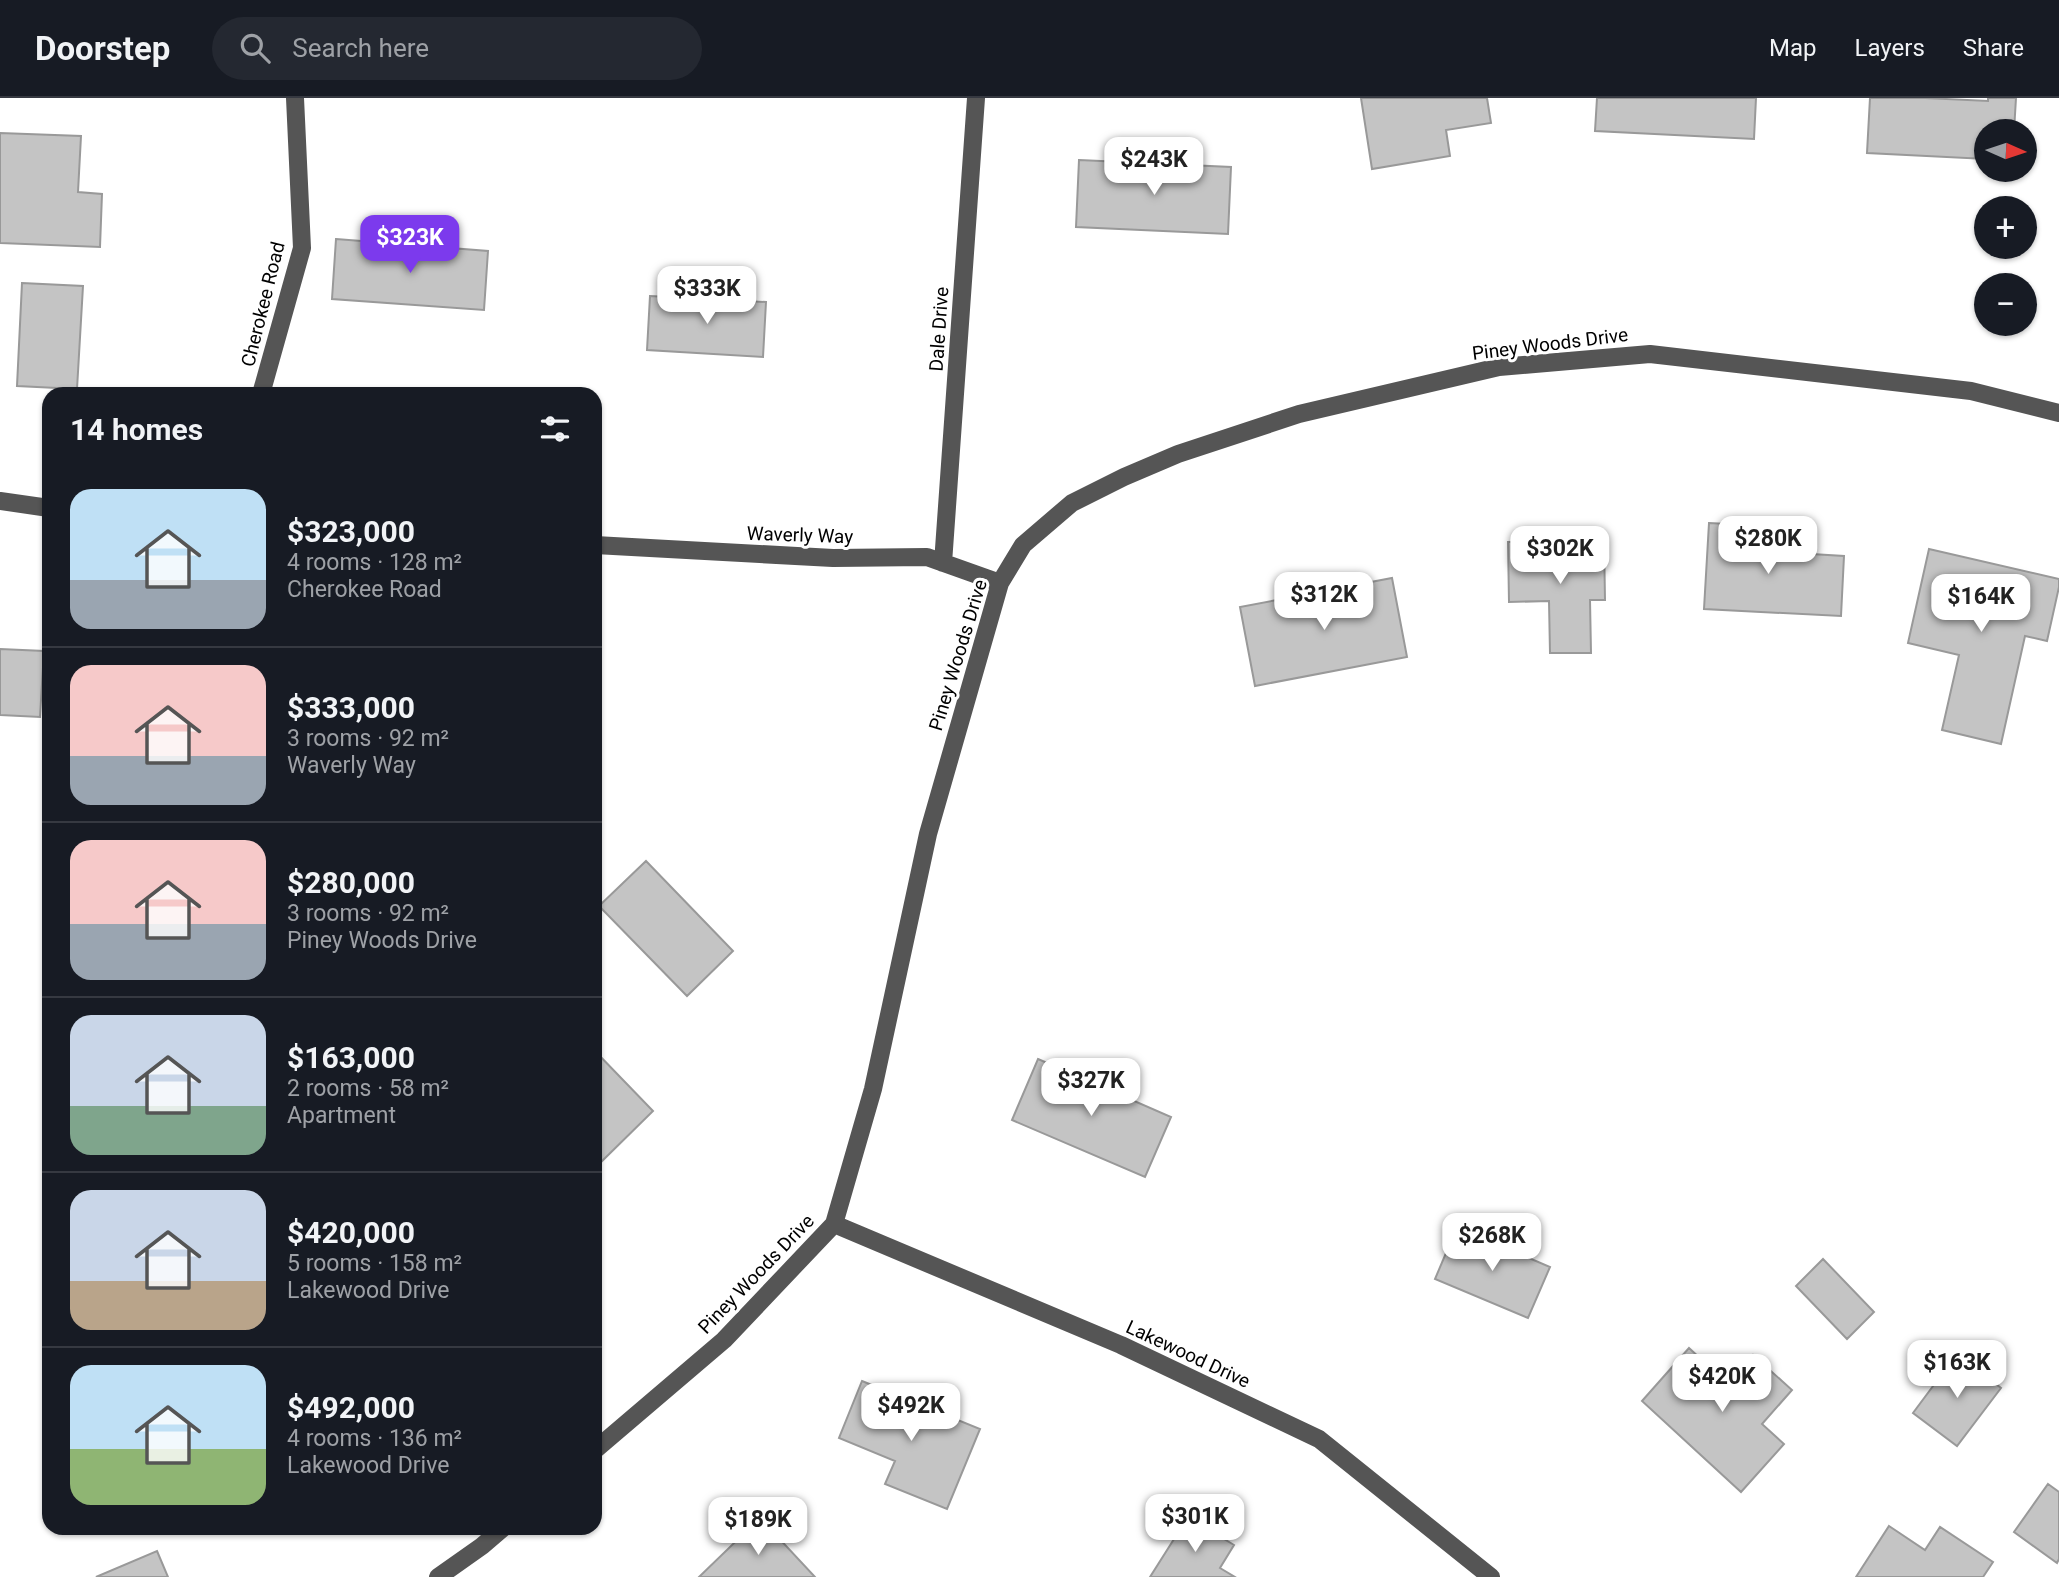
<!DOCTYPE html>
<html lang="en">
<head>
<meta charset="utf-8">
<style>
  :root { --surface:#171b24; --page:#242831; --text:#f1f3f6; --muted:#9ea1a6; --line:#363941; --accent:#7c3aed }
  body { margin:0; font-family:Roboto,sans-serif; background:var(--page); color:var(--text); height:100vh; display:flex; flex-direction:column; font-size:26px; white-space:nowrap }
  * { box-sizing:border-box; margin:0 }
  p { font-size:23px; color:var(--muted) }
  .icon { flex:none; width:38px; height:38px; fill:none; stroke:currentColor; stroke-width:2; stroke-linecap:round; stroke-linejoin:round }
  .map { position:relative; flex:1; overflow:hidden }
  .sheet { position:absolute; left:42px; top:289px; width:560px; height:1148px; display:flex; flex-direction:column; background:var(--surface); border-radius:21px; box-shadow:0 2px 5px #0004 }
  .sheet>* { flex:none }
  .needle { width:46px; rotate:93deg }
  .fabs { position:absolute; left:1974px; top:21px; display:grid; gap:14px }
  .fabs a { display:grid; place-items:center; width:63px; height:63px; border-radius:50%; background:var(--surface); box-shadow:0 2px 5px #0004; font-size:35px }
  .price { position:absolute; translate:-50% -60px; padding:0 16px; border-radius:14px; background:#fff; color:#222; font-size:23px; line-height:46px; filter:drop-shadow(0 2px 4px #0008) }
  .price::after { content:''; position:absolute; left:50%; top:42px; width:21px; height:16px; margin-left:-10px; background:inherit; clip-path:polygon(0 0,100% 0,50% 100%) }
  .price.active { background:var(--accent); color:#fff }
  ul { padding:0; list-style:none }
  li { display:flex; align-items:center; gap:21px; height:175px; padding:0 28px }
  li+li { border-top:2px solid var(--line) }
  li span { display:grid; place-items:center; flex:none; width:196px; height:140px; border-radius:21px; color:#555 }
  li>.icon { margin-inline-start:auto }
  span .icon { width:84px; height:84px; fill:#fffc; stroke-width:1 }
  li b { font-size:30px }
  h2 { display:flex; justify-content:space-between; align-items:center; height:84px; padding:0 28px; font-size:30px }
  header { display:flex; align-items:center; gap:42px; box-sizing:border-box; height:98px; padding:0 35px; background:var(--surface); border-bottom:2px solid var(--line) }
  header strong { font-size:33px }
  nav { display:flex; gap:38px; margin-inline-start:auto; font-size:24px }
  .search { width:490px; height:63px; background:var(--page); display:flex; align-items:center; gap:18px; box-sizing:border-box; padding:0 24px; border-radius:38px; color:var(--muted); font-size:26px }
  .map>svg:first-child { display:block }
  .building { fill:#c4c4c4; stroke:#999; stroke-width:2 }
  .lines { fill:none; stroke-linecap:round; stroke-linejoin:round }
  .minor { stroke:#555; stroke-width:18 }
  .labels { text-anchor:middle; dominant-baseline:central; stroke-width:6; stroke-linejoin:round; paint-order:stroke }
  .street-label { font-size:19px; fill:#000; stroke:#fff }
</style>
</head>
<body>
<header>
<strong>Doorstep</strong>
<div class="search"><svg class="icon" aria-label="search" viewBox="0 0 24 24"><circle cx="10" cy="10" r="6"/><path d="M15 15l6 6"/></svg>Search here</div>
<nav><a>Map</a><a>Layers</a><a>Share</a></nav>
</header>
<div class="map">
<svg width="2059" height="1479" viewBox="0 0 2059 1479">
  <rect width="100%" height="100%" fill="#fff"/>
  <!-- building -->
  <path class="building" d="M 1361,0 L 1487,0 L 1491,25 L 1446,32 L 1450,58 L 1372,71 Z
    M 1597,0 L 1756,0 L 1754,41 L 1595,33 Z
    M 1870,0 L 1925,0 L 1988,3 L 1988,0 L 2016,0 L 2014,33 L 1986,33 L 1986,61 L 1867,55 Z
    M 0,35 L 81,38 L 78,94 L 102,96 L 100,149 L 0,145 Z
    M 1079,62 L 1231,69 L 1228,136 L 1076,129 Z
    M 336,141 L 488,153 L 484,212 L 332,201 Z
    M 22,185 L 83,188 L 77,291 L 17,288 Z
    M 650,198 L 766,204 L 763,259 L 647,252 Z
    M 1709,425 L 1765,428 L 1763,453 L 1844,458 L 1841,518 L 1704,511 Z
    M 1604,442 L 1605,502 L 1590,502 L 1591,555 L 1550,555 L 1549,503 L 1509,504 L 1508,444 Z
    M 1929,451 L 2059,481 L 2059,489 L 2047,543 L 2025,538 L 2001,646 L 1942,632 L 1959,557 L 1908,545 Z
    M 1392,480 L 1407,559 L 1255,588 L 1240,509 Z
    M 0,551 L 44,553 L 40,619 L 0,617 Z
    M 646,763 L 733,853 L 687,898 L 599,808 Z
    M 595,953 L 653,1013 L 596,1069 L 595,1068 Z
    M 1038,961 L 1171,1019 L 1145,1079 L 1012,1022 Z
    M 1457,1129 L 1550,1169 L 1528,1220 L 1435,1181 Z
    M 1823,1161 L 1874,1214 L 1847,1241 L 1796,1188 Z
    M 1689,1250 L 1727,1285 L 1753,1257 L 1792,1292 L 1762,1326 L 1784,1346 L 1741,1394 L 1642,1303 Z
    M 1957,1256 L 2001,1290 L 1957,1348 L 1913,1315 Z
    M 862,1283 L 980,1331 L 947,1411 L 885,1386 L 895,1363 L 839,1340 Z
    M 2048,1386 L 2059,1394 L 2059,1461 L 2057,1465 L 2014,1434 Z
    M 1188,1419 L 1234,1447 L 1220,1470 L 1235,1479 L 1150,1479 Z
    M 760,1420 L 815,1479 L 699,1479 Z
    M 1889,1428 L 1925,1452 L 1940,1429 L 1993,1464 L 1983,1479 L 1856,1479 Z
    M 157,1453 L 168,1479 L 96,1479 Z"/>
  <g class="lines">
    <!-- minor -->
    <path class="minor" d="M 261,296 L 302,150 L 295,0
      M 0,403 L 49,410
      M 595,447 L 833,460 L 927,459 L 1000,485
      M 943,465 L 976,0
      M 834,1126 L 1121,1247 L 1319,1341 L 1491,1479
      M 595,1352 L 724,1242 L 834,1126 L 873,991 L 928,736 L 1000,485 L 1023,447 L 1072,405 L 1124,379 L 1178,356 L 1299,316 L 1499,269 L 1650,256 L 1971,293 L 2059,315
      M 438,1479 L 482,1448 L 503,1430"/>
  </g>
  <g class="labels">
    <!-- street labels -->
    <g class="street-label">
      <text transform="translate(263 206) rotate(-76)">Cherokee Road</text>
      <text transform="translate(939 231) rotate(-86)">Dale Drive</text>
      <text transform="translate(1550 246) rotate(-7)">Piney Woods Drive</text>
      <text transform="translate(800 437) rotate(2)">Waverly Way</text>
      <text transform="translate(958 557) rotate(-73)">Piney Woods Drive</text>
      <text transform="translate(756 1176) rotate(-46)">Piney Woods Drive</text>
      <text transform="translate(1188 1256) rotate(25)">Lakewood Drive</text>
    </g>
  </g>
</svg>
<div class="fabs">
<a><svg class="needle" viewBox="-14 -14 28 28"><path d="M0-13l5 13h-10z" fill="#e53935"/><path d="M0 13l5-13h-10z" fill="#9ea1a6"/></svg></a>
<a>+</a>
<a>−</a>
</div>
<b class="price" style="left:1154px;top:99px">$243K</b>
<b class="price active" style="left:410px;top:177px">$323K</b>
<b class="price" style="left:707px;top:228px">$333K</b>
<b class="price" style="left:1768px;top:478px">$280K</b>
<b class="price" style="left:1560px;top:488px">$302K</b>
<b class="price" style="left:1324px;top:534px">$312K</b>
<b class="price" style="left:1981px;top:536px">$164K</b>
<b class="price" style="left:1091px;top:1020px">$327K</b>
<b class="price" style="left:1492px;top:1175px">$268K</b>
<b class="price" style="left:1957px;top:1302px">$163K</b>
<b class="price" style="left:1722px;top:1316px">$420K</b>
<b class="price" style="left:911px;top:1345px">$492K</b>
<b class="price" style="left:1195px;top:1456px">$301K</b>
<b class="price" style="left:758px;top:1459px">$189K</b>
<section class="sheet">
<h2>14 homes<svg class="icon" aria-label="filters" viewBox="0 0 24 24"><path d="M4 7h16M4 17h16"/><circle cx="9" cy="7" r="2"/><circle cx="15" cy="17" r="2"/></svg></h2>
<ul>
<li><span style="background:linear-gradient(#bfe0f5 65%,#9aa5b1 0)"><svg class="icon" aria-label="home" viewBox="0 0 24 24"><path d="M3 11l9-7 9 7M6 9v11h12V9"/></svg></span><div><b>$323,000</b><p>4 rooms · 128 m²</p><p>Cherokee Road</p></div></li>
<li><span style="background:linear-gradient(#f6c9c9 65%,#9aa5b1 0)"><svg class="icon" aria-label="home" viewBox="0 0 24 24"><path d="M3 11l9-7 9 7M6 9v11h12V9"/></svg></span><div><b>$333,000</b><p>3 rooms · 92 m²</p><p>Waverly Way</p></div></li>
<li><span style="background:linear-gradient(#f6c9c9 60%,#9aa5b1 0)"><svg class="icon" aria-label="home" viewBox="0 0 24 24"><path d="M3 11l9-7 9 7M6 9v11h12V9"/></svg></span><div><b>$280,000</b><p>3 rooms · 92 m²</p><p>Piney Woods Drive</p></div></li>
<li><span style="background:linear-gradient(#c9d6e8 65%,#7fa58c 0)"><svg class="icon" aria-label="home" viewBox="0 0 24 24"><path d="M3 11l9-7 9 7M6 9v11h12V9"/></svg></span><div><b>$163,000</b><p>2 rooms · 58 m²</p><p>Apartment</p></div></li>
<li><span style="background:linear-gradient(#c9d6e8 65%,#b9a48a 0)"><svg class="icon" aria-label="home" viewBox="0 0 24 24"><path d="M3 11l9-7 9 7M6 9v11h12V9"/></svg></span><div><b>$420,000</b><p>5 rooms · 158 m²</p><p>Lakewood Drive</p></div></li>
<li><span style="background:linear-gradient(#bfe0f5 60%,#8fb573 0)"><svg class="icon" aria-label="home" viewBox="0 0 24 24"><path d="M3 11l9-7 9 7M6 9v11h12V9"/></svg></span><div><b>$492,000</b><p>4 rooms · 136 m²</p><p>Lakewood Drive</p></div></li>
</ul>
</section>
</div>
</body>
</html>
